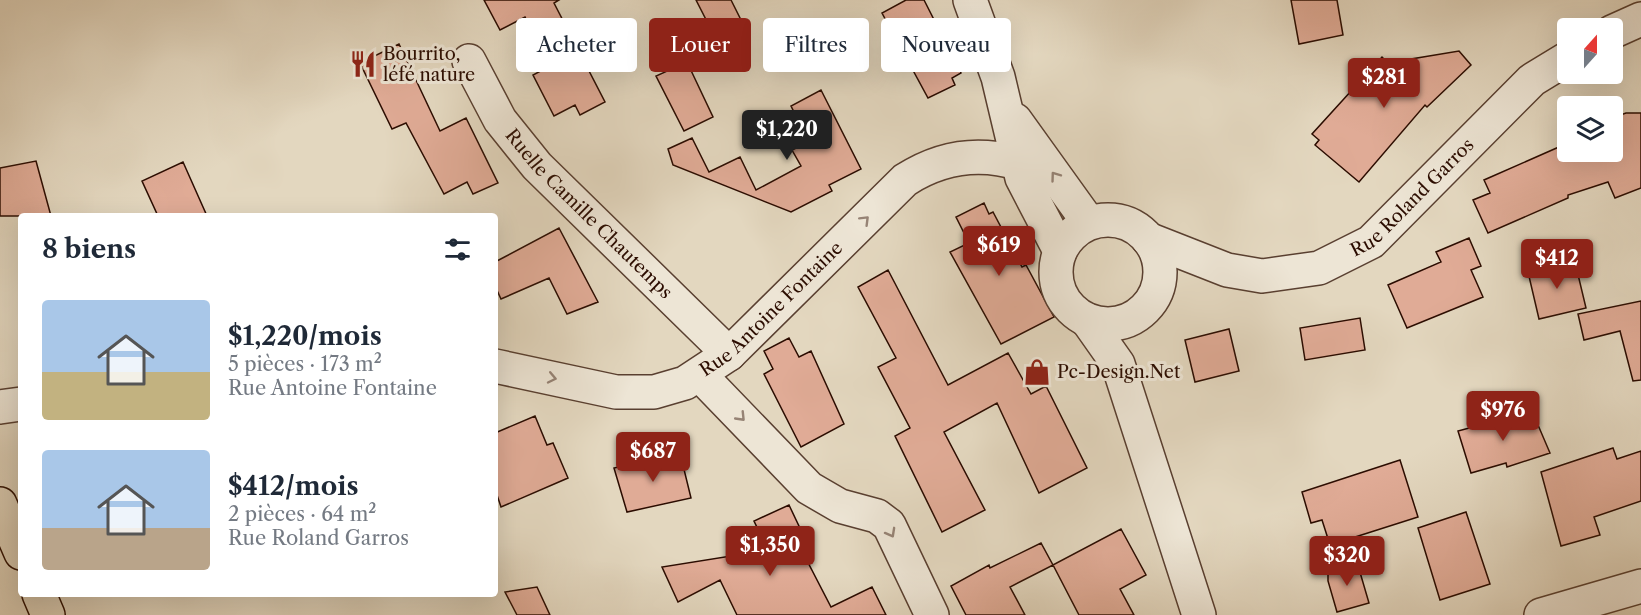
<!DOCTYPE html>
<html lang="fr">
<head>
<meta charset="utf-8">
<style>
  :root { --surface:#fff; --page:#f2f2f3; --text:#1f2937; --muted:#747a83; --accent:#8f2418 }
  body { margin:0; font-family:"Libre Caslon Text",serif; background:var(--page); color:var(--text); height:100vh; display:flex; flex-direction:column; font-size:22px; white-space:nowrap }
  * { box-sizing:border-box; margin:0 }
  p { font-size:20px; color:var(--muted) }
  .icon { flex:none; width:33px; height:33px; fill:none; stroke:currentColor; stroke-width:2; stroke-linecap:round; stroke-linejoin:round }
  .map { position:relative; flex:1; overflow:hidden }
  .drawer { position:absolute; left:18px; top:213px; width:480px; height:384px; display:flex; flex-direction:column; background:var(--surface); border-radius:6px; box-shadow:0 6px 24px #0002 }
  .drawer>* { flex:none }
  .hud { position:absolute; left:516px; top:18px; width:570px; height:54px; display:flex; gap:12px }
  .needle { width:39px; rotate:21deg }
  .fabs { position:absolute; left:1557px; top:18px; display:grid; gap:12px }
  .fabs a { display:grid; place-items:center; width:66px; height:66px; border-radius:6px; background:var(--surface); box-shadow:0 6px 24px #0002; font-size:30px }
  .price { position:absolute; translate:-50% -51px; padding:0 14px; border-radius:6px; background:var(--accent); color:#fff; font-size:20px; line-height:39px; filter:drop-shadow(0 2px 3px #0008) }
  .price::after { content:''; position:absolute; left:50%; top:36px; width:18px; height:14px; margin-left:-9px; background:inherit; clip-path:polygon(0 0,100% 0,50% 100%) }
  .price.current { background:#222; color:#fff }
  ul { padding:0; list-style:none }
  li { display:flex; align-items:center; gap:18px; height:150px; padding:0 24px }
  li span { display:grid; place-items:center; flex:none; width:168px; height:120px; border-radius:6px; color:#555 }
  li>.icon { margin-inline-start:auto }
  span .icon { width:72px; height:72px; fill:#fffc; stroke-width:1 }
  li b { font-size:26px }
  h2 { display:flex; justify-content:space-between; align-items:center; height:72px; padding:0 24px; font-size:26px }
  .chip { padding:0 21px; border-radius:6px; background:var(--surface); box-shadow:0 6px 24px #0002; font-size:21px; line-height:54px }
  .chip.current { background:var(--accent); color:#fff }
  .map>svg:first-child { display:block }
  .building { fill:#e0ab96; stroke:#2b0c00; stroke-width:1.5 }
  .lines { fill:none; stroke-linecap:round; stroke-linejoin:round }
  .minor-casing { stroke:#593f30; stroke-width:36 }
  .major-casing { stroke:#2b0c00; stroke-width:36 }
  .minor { stroke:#ede5d5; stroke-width:33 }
  .major { stroke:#e3d7bf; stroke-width:33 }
  .oneway { stroke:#968375 }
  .labels { text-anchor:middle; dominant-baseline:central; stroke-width:6; stroke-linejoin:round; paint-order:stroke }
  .poi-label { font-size:18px; fill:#2b0c00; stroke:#ede5d5; text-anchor:start }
  .street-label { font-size:18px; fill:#2b0c00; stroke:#ede5d5 }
</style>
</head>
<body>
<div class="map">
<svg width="1641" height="615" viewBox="0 0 1641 615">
  <rect width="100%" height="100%" fill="#e3d7bf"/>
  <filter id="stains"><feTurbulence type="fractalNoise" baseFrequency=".00333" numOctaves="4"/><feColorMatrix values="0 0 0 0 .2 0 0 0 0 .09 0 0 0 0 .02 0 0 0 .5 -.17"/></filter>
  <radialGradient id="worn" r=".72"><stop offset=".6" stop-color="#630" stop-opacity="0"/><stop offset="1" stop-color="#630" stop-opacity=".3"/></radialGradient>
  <!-- building -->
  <path class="building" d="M 484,0 L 559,0 L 554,3 L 605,102 L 580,115 L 575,105 L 554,116 L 533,75 L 550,66 L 525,17 L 500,30 Z
    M 696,0 L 731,0 L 746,30 L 718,43 Z
    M 906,0 L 924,0 L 961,73 L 952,78 L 955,85 L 928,98 L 882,13 Z
    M 1291,0 L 1337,0 L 1343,35 L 1299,44 Z
    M 399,44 L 440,131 L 466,118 L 498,183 L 473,194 L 467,182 L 444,194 L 406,123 L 392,129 L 360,63 Z
    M 1459,51 L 1471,65 L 1427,107 L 1425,105 L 1359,182 L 1315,145 L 1319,140 L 1312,134 L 1382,57 L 1397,72 L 1411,59 Z
    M 687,62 L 713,117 L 684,131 L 656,76 Z
    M 821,90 L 861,169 L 829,185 L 832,191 L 791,212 L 673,165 L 668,149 L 692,138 L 709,172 L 740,157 L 756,190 L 801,166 L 792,150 L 809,142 L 791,106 Z
    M 1626,113 L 1641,113 L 1641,188 L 1615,198 L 1608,182 L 1568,195 L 1568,198 L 1488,233 L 1473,200 L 1490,193 L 1484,180 L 1568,143 L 1568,152 L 1612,152 L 1612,118 Z
    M 36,161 L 51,216 L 0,216 L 0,168 Z
    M 183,162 L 207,216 L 158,216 L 142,181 Z
    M 984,203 L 989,214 L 993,212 L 1022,267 L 1026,265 L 1054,317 L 1001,344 L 950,252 L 969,243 L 956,217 Z
    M 559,228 L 598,302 L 567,314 L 549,278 L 501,299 L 495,286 L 495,262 Z
    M 1469,238 L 1481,266 L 1471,270 L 1483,297 L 1407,328 L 1388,285 L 1441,262 L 1436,252 Z
    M 1575,262 L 1586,308 L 1539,319 L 1528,272 Z
    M 888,270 L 948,385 L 1008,353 L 1031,394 L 1046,386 L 1087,468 L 1039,493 L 997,403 L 944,432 L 985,510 L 942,532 L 895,436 L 910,428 L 878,367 L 896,358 L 858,287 Z
    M 1641,301 L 1641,380 L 1633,381 L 1620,331 L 1584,340 L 1578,314 Z
    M 1360,318 L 1365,350 L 1305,360 L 1300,328 Z
    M 1229,329 L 1239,371 L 1195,382 L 1185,340 Z
    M 789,338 L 799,357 L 811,351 L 844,424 L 801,447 L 764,374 L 773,369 L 764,351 Z
    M 1532,411 L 1550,453 L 1507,467 L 1506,463 L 1471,473 L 1458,431 Z
    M 535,416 L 547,445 L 553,443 L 568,478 L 501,507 L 495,489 L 495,433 Z
    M 1613,448 L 1617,459 L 1641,451 L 1641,501 L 1594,517 L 1600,535 L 1561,546 L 1541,472 Z
    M 680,453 L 691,498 L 627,512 L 614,468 Z
    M 1400,460 L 1418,517 L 1330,545 L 1322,520 L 1311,523 L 1302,492 Z
    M 789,505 L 807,543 L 800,547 L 831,607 L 872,587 L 886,615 L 737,615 L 720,580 L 678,602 L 662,567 L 768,550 L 754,521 Z
    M 1466,512 L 1490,584 L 1440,600 L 1418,528 Z
    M 1121,529 L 1146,575 L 1120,589 L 1134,615 L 1079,615 L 1053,565 L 1010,587 L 1025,615 L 966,615 L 951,586 L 989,565 L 990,568 L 1041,543 L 1053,565 Z
    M 1357,562 L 1369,603 L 1337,612 L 1328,581 L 1328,571 Z
    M 537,587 L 550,615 L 517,615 L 505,592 Z"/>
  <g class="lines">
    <defs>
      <g id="minor">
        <path d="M 970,0 L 998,77 L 1022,178 L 1060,251"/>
        <path d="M 1612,32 L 1641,19"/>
        <path id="s1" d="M 469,61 L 500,120 L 537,166 L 729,354"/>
        <path d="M 1015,120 L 1089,223"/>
        <circle cx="1108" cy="272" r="52"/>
        <path id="s2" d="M 1148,239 L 1227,270 L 1262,276 L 1319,268 L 1371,242 L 1532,80 L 1568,58"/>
        <path d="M 1087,320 L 1118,364 L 1199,615"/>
        <path id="s3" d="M 495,366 L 616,392 L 654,392 L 685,383 L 729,354 L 905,180 C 941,157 979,151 1020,164"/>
        <path d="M 700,375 L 809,488 L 840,506 L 877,516 L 889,525 L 932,615"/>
        <path d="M 0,407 L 21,404"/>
        <path d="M 1541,615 L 1641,586"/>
      </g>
      <path id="major" d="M 0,504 L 21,553
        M 39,594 L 48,615"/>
    </defs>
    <!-- minor casing -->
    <use href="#minor" class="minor-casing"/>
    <!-- major casing -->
    <use href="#major" class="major-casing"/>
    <!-- minor -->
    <use href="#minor" class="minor"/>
    <!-- major -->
    <use href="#major" class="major"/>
  </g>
  <!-- one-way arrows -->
  <defs><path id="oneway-chevron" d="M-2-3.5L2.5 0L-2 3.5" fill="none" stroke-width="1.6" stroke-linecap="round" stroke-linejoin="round" transform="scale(1.5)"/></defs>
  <g class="oneway">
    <use href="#oneway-chevron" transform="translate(1055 176) rotate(-126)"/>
    <use href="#oneway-chevron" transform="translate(865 220) rotate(-45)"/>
    <use href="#oneway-chevron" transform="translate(552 378) rotate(12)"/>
    <use href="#oneway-chevron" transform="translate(741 417) rotate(46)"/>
    <use href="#oneway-chevron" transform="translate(891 533) rotate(61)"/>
  </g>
  <!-- icons -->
  <defs>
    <symbol id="restaurant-bare" viewBox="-9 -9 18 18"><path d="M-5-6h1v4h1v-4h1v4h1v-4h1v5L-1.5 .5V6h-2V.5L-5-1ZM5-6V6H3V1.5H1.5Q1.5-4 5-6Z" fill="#8f2418" stroke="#ede5d5" stroke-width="2.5" paint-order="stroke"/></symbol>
    <symbol id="shop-bare" viewBox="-9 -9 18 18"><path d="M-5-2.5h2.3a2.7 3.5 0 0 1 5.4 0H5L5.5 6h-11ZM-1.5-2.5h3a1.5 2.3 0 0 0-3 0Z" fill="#8f2418" stroke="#ede5d5" stroke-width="2.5" paint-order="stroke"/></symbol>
  </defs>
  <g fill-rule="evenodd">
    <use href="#restaurant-bare" x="344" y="45" width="38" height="38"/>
    <use href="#shop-bare" x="1018" y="353" width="38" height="38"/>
  </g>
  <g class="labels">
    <!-- poi labels -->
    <g class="poi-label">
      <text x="383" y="54">Bourrito,<tspan x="383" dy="21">léfé nature</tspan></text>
      <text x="1057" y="372">Pc-Design.Net</text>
    </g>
    <!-- street labels -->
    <g class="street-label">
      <text stroke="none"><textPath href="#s2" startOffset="296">Rue Roland Garros</textPath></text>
      <text stroke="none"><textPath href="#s1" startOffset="196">Ruelle Camille Chautemps</textPath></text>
      <text stroke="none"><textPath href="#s3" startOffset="308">Rue Antoine Fontaine</textPath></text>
    </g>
  </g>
  <rect width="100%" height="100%" filter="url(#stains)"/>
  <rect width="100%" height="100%" fill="url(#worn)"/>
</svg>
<div class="fabs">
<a><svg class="needle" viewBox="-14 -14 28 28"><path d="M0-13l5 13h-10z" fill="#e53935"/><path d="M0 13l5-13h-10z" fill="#747a83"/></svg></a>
<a><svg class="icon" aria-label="layers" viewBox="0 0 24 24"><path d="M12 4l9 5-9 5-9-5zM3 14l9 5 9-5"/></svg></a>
</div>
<b class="price" style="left:1384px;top:109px">$281</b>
<b class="price current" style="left:787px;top:161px">$1,220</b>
<b class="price" style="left:999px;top:277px">$619</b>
<b class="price" style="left:1557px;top:290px">$412</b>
<b class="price" style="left:1503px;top:442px">$976</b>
<b class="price" style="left:653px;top:483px">$687</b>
<b class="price" style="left:770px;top:577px">$1,350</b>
<b class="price" style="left:1347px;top:587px">$320</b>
<div class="hud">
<a class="chip">Acheter</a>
<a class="chip current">Louer</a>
<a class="chip">Filtres</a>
<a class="chip">Nouveau</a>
</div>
<section class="drawer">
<h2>8 biens<svg class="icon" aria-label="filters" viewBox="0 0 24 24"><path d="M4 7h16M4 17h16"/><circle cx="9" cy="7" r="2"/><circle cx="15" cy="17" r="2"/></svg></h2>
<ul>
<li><span style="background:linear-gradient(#a9c7e8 60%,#c2b280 0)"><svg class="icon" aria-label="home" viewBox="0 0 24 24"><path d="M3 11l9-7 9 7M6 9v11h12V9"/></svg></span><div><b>$1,220/mois</b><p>5 pièces · 173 m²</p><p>Rue Antoine Fontaine</p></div></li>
<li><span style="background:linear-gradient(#a9c7e8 65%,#b9a48a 0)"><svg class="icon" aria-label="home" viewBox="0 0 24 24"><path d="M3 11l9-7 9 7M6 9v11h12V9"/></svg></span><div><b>$412/mois</b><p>2 pièces · 64 m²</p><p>Rue Roland Garros</p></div></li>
</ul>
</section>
</div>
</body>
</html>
